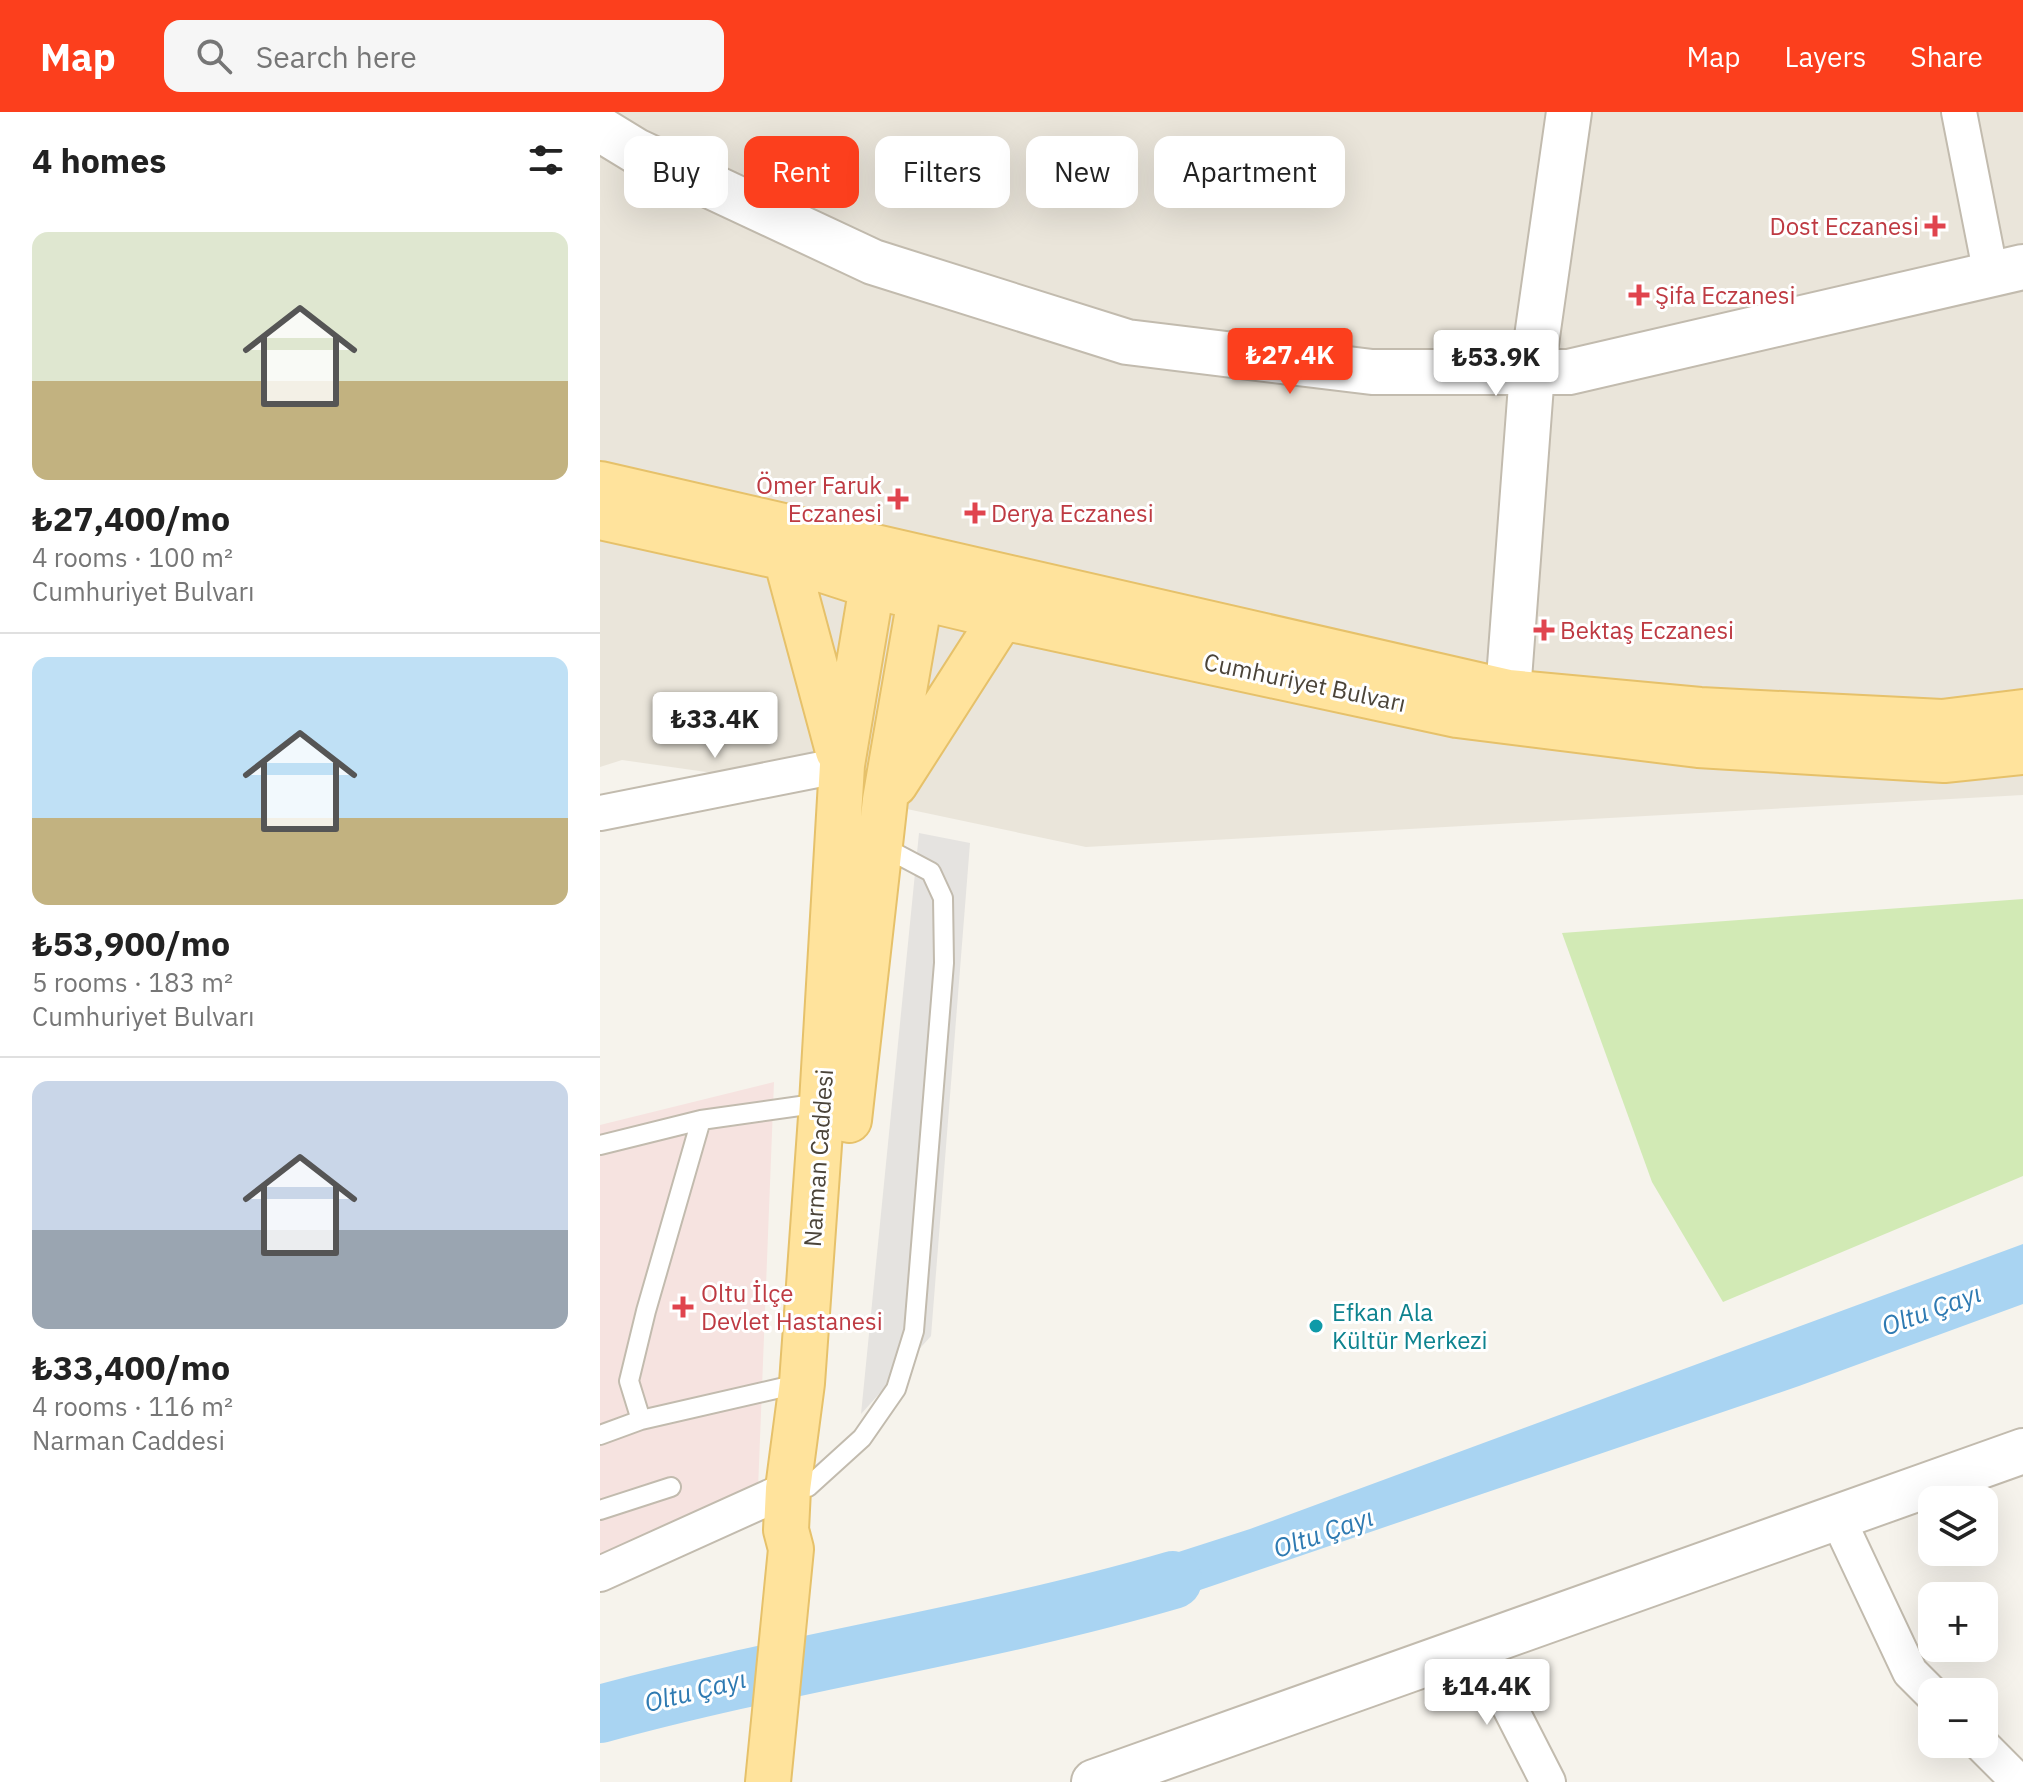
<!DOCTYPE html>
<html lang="en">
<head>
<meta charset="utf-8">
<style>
  :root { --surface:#fff; --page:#f6f6f6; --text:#222; --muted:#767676; --line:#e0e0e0; --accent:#fc3f1d }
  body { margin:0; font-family:"IBM Plex Sans",sans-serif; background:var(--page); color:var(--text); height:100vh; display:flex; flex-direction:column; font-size:30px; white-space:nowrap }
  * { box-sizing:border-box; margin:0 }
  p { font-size:26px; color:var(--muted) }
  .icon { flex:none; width:44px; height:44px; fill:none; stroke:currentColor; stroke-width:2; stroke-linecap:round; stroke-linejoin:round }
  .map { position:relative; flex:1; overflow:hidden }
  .sheet { display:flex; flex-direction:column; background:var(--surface); width:600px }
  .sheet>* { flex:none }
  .top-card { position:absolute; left:24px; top:24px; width:760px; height:72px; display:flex; gap:16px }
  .buttons { position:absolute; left:1318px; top:1374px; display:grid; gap:16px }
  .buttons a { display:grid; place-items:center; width:80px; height:80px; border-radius:16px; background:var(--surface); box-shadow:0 8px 32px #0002; font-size:40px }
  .price { position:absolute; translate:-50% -68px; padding:0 18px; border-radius:8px; background:#fff; color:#222; font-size:26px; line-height:52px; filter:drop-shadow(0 2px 4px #0008) }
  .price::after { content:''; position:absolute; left:50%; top:48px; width:24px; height:18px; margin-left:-12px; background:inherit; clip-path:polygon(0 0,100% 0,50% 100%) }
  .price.current { background:var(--accent); color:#fff }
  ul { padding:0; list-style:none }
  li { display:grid; align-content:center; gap:16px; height:424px; padding:0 32px }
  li+li { border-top:2px solid var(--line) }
  li span { display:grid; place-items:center; height:248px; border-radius:16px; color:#555 }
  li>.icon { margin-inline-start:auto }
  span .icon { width:144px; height:144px; fill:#fffc; stroke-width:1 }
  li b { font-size:34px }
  h2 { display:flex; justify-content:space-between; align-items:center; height:96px; padding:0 32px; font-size:34px }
  .chip { padding:0 28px; border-radius:16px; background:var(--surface); box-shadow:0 8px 32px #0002; font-size:28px; line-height:72px }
  .chip.current { background:var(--accent); color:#fff }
  header { display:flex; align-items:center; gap:48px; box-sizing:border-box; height:112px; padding:0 40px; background:var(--accent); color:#fff }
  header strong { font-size:38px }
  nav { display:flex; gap:44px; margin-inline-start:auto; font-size:28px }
  .search { width:560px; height:72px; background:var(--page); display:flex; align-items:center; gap:20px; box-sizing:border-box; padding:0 28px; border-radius:16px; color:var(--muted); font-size:30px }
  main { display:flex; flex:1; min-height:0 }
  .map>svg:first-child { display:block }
  .residential { fill:#eae5da }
  .medical { fill:#f6e3e0 }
  .green { fill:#d2eab5 }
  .parking { fill:#e5e3e0 }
  .water { fill:#a9d4f2 }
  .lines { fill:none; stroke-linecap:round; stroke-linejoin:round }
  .river { stroke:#a9d4f2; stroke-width:58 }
  .service-casing { stroke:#c2bbae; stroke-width:22 }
  .minor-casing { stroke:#c2bbae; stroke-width:38 }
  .tertiary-casing { stroke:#c2bbae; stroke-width:48 }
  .primary-casing { stroke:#e6c16a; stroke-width:48 }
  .service { stroke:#fff; stroke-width:18 }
  .minor { stroke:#fff; stroke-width:34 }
  .tertiary { stroke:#fff; stroke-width:44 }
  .primary { stroke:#ffe39c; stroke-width:44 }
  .health-dot { fill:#e0444e; stroke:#fff; stroke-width:3 }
  .culture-dot { fill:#0f9aa8; stroke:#fff; stroke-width:3 }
  .labels { text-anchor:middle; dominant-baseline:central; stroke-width:6; stroke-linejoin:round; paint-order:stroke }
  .health-label { font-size:24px; fill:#be3a42; stroke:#fff; text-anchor:start }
  .street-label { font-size:24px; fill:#4b4439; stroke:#fff }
  .culture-label { font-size:24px; fill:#0d838f; stroke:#fff; text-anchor:start }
  .water-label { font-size:26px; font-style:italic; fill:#2e7ab2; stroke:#fff }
</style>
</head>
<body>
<header>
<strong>Map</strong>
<div class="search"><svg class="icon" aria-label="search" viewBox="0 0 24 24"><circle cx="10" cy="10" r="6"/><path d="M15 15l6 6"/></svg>Search here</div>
<nav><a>Map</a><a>Layers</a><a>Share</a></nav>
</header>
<main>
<section class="sheet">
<h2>4 homes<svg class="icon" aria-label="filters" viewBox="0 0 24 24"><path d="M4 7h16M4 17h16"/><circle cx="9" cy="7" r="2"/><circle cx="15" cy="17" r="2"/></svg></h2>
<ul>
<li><span style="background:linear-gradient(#dfe7d0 60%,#c2b280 0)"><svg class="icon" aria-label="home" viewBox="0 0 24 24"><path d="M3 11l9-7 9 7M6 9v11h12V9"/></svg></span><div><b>₺27,400/mo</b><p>4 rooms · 100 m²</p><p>Cumhuriyet Bulvarı</p></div></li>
<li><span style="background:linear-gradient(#bfe0f5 65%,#c2b280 0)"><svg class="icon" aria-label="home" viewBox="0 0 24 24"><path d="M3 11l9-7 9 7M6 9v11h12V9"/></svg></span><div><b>₺53,900/mo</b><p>5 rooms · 183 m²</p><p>Cumhuriyet Bulvarı</p></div></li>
<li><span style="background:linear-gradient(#c9d6e8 60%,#9aa5b1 0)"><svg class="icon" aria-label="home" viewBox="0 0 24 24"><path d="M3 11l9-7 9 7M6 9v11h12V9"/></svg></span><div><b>₺33,400/mo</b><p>4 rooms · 116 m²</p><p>Narman Caddesi</p></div></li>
</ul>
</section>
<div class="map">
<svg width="1423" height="1670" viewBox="0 0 1423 1670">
  <rect width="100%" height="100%" fill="#f6f3ec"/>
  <!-- residential -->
  <path class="residential" d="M 0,0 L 1423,0 L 1423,683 L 486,735 L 184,671 L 22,648 L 0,655 Z"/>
  <!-- medical -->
  <path class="medical" d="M 174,970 L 158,1377 L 0,1447 L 0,1013 Z"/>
  <!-- green -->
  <path class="green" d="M 1423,787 L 1423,1064 L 1123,1190 L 1052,1070 L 962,821 Z"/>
  <!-- parking -->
  <path class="parking" d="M 319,721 L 370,731 L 331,1224 L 261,1302 Z"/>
  <!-- water -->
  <path class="water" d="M 1423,1132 L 1423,1192 L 1199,1274 L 509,1509 L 485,1470 L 650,1417 Z"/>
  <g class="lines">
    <!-- river -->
    <path class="river" d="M 0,1602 C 189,1550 385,1523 573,1468"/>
    <defs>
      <path id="service" d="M 0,1033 L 101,1008 L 221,991
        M 41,1308 L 29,1269 L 46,1199 L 101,1008
        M 0,1323 L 41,1308 L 202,1271
        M 208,1375 L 262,1326 L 296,1277 L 314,1219 L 344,851 L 343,786 L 331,760 L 280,733
        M 0,1398 L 71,1375"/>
      <path id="minor" d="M 1359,0 L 1391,163
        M 0,701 L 242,653
        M 1237,1405 L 1310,1560 L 1332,1582
        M 0,1462 L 188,1377
        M 878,1533 L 948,1670
        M 1381,1632 L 1419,1670"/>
      <path id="tertiary" d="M 0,17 L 36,39 L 273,150 L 527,230 L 772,260 L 969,260 L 1423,155
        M 908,580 L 932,260 L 969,0
        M 494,1670 L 1423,1339"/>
      <path id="primary" d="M 0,372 L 908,580 L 1100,598 L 1342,610 L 1423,600
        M 0,405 L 186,446 L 272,474 L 402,505 L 857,603 L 1098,633 L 1344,648 L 1423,640
        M 186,446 L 238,639
        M 295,672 L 402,505
        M 249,1008 L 285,688 L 325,458
        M 168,1670 L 191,1437 L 186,1418 L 188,1377 L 202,1271 L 222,991 L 242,653 L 277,444"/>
    </defs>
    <!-- service casing -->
    <use href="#service" class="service-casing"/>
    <!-- minor casing -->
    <use href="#minor" class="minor-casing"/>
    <!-- tertiary casing -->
    <use href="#tertiary" class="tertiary-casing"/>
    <!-- primary casing -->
    <use href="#primary" class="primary-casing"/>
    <!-- service -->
    <use href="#service" class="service"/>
    <!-- minor -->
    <use href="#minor" class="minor"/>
    <!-- tertiary -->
    <use href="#tertiary" class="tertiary"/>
    <!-- primary -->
    <use href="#primary" class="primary"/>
  </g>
  <!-- markers -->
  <g class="health-dot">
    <path d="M1331 102h8v8h8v8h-8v8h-8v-8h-8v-8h8z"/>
    <path d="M1035 171h8v8h8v8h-8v8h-8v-8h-8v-8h8z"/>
    <path d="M294 375h8v8h8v8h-8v8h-8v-8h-8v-8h8z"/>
    <path d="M371 389h8v8h8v8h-8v8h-8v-8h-8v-8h8z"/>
    <path d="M940 506h8v8h8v8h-8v8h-8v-8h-8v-8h8z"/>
    <path d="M79 1183h8v8h8v8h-8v8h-8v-8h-8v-8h8z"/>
  </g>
  <circle class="culture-dot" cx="716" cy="1214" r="8"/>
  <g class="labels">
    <!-- health labels -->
    <g class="health-label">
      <text x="1319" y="114" text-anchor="end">Dost Eczanesi</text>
      <text x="1055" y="183">Şifa Eczanesi</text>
      <text x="282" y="373" text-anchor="end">Ömer Faruk<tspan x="282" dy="28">Eczanesi</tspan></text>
      <text x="391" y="401">Derya Eczanesi</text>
      <text x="960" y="518">Bektaş Eczanesi</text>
      <text x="101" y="1181">Oltu İlçe<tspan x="101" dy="28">Devlet Hastanesi</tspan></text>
    </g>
    <!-- street labels -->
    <g class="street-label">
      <text transform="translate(705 570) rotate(12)">Cumhuriyet Bulvarı</text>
      <text transform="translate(218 1046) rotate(-86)">Narman Caddesi</text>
    </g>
    <!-- culture labels -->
    <g class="culture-label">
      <text x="732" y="1200">Efkan Ala<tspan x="732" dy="28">Kültür Merkezi</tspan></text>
    </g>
    <!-- water labels -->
    <g class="water-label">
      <text transform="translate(1331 1197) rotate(-20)">Oltu Çayı</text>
      <text transform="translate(723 1420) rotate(-19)">Oltu Çayı</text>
      <text transform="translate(95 1578) rotate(-14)">Oltu Çayı</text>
    </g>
  </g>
</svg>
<div class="buttons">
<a><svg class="icon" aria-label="layers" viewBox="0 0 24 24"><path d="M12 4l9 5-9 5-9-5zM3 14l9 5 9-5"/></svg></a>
<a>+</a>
<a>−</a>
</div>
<b class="price current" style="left:690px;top:284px">₺27.4K</b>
<b class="price" style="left:896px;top:286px">₺53.9K</b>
<b class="price" style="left:115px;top:648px">₺33.4K</b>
<b class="price" style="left:887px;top:1615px">₺14.4K</b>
<div class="top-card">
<a class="chip">Buy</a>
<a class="chip current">Rent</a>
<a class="chip">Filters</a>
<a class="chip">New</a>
<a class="chip">Apartment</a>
</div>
</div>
</main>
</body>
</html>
